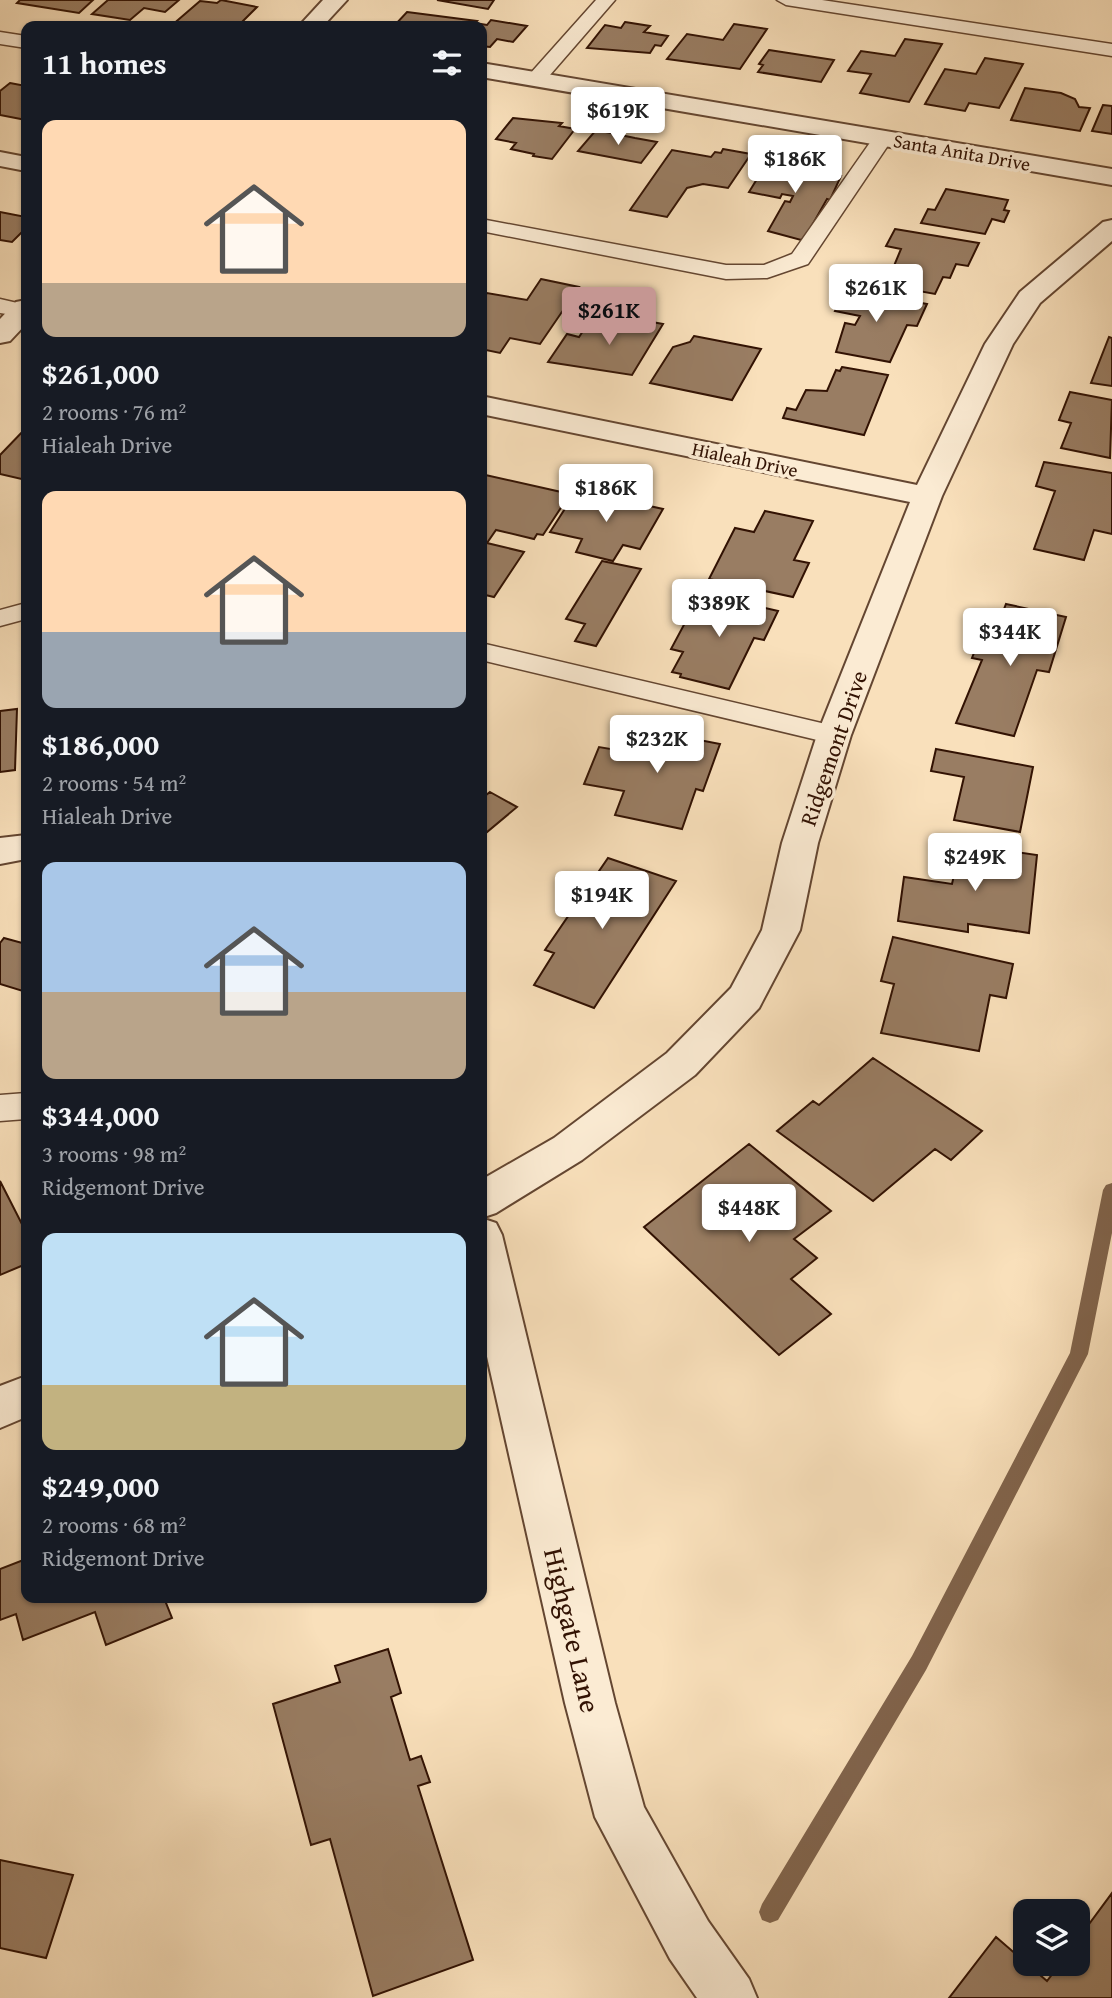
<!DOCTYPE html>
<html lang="en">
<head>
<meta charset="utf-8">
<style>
  :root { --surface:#171b24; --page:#20242c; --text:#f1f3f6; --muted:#9ea1a6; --accent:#c59692 }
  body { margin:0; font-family:"Gentium Book Plus",serif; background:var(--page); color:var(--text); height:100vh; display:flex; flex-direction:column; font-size:26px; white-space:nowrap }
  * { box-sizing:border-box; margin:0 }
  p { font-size:23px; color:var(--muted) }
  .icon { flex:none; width:38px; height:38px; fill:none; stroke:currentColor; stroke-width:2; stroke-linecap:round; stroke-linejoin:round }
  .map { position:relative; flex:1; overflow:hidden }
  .side { position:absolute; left:21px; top:21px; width:466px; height:1582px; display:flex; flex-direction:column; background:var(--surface); border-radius:14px; box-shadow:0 2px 5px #0004 }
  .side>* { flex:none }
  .controls { position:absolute; left:1013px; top:1899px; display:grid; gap:14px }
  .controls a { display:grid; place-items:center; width:77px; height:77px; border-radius:14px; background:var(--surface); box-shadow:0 2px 5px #0004; font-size:35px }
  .price { position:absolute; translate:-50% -60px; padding:0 16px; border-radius:7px; background:#fff; color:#222; font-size:23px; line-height:46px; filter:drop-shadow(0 2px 4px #0008) }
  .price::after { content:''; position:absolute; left:50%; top:42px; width:21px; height:16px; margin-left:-10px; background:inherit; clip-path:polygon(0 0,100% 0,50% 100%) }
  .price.on { background:var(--accent); color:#111 }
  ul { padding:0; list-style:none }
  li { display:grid; align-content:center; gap:14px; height:371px; padding:0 21px }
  li span { display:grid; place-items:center; height:217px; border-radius:14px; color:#555 }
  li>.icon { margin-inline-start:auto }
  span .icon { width:126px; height:126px; fill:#fffc; stroke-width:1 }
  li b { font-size:30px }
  h2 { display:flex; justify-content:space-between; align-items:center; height:84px; padding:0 21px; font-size:30px }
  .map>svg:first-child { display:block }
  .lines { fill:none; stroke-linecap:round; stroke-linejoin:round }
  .stream { fill:#81644c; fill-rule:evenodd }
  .building { fill:#997d63; stroke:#321203; stroke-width:2 }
  .service-casing { stroke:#644631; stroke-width:3 }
  .minor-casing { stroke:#644631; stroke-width:4 }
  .tertiary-casing { stroke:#644631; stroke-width:4 }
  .service { fill:#fbebd3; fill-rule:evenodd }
  .minor { fill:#fbebd3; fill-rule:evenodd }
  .tertiary { fill:#fbebd3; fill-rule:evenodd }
  .labels { text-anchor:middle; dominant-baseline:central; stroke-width:7; stroke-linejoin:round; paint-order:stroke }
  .far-street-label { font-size:19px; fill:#321203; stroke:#fbebd3 }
  .street-label { font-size:23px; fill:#321203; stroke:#fbebd3 }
  .near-street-label { font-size:28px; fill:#321203; stroke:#fbebd3 }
</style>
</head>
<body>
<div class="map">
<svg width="1112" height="1998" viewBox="0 0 1112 1998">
  <rect width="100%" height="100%" fill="#f9e0bb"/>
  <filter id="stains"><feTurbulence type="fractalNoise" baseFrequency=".00286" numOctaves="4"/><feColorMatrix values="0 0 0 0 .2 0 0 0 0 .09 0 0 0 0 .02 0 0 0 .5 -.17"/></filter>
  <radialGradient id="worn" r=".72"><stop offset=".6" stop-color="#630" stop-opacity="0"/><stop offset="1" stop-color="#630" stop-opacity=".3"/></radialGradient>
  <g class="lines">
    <!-- stream -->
    <path class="stream" d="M 1112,1183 L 1112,1233 L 1088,1354 L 926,1670 L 778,1920 L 770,1923 L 762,1920 L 759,1912 L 762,1904 L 912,1656 L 1070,1353 L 1103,1190 L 1106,1185 Z"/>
  </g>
  <!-- building -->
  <path class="building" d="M 20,0 L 93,0 L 79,13 L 17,3 Z
    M 108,0 L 179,0 L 165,12 L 144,8 L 130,20 L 92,14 Z
    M 221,0 L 257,7 L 238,26 L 171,26 L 200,1 L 217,3 Z
    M 437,0 L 494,0 L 488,9 Z
    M 407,12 L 477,21 L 475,23 L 487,25 L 491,20 L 527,26 L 513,42 L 497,39 L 490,47 L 481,46 L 481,26 L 394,26 Z
    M 625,22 L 650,26 L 644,32 L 668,36 L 661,46 L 655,45 L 650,53 L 587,48 L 605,25 L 621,28 Z
    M 734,24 L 767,29 L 740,69 L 667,59 L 687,34 L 723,40 Z
    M 905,39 L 942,44 L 909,102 L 860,93 L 871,74 L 848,71 L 861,51 L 895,56 Z
    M 769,50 L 834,60 L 821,82 L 758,72 L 763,65 L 759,64 Z
    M 985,58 L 1023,64 L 999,108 L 969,103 L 965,111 L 925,104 L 945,69 L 976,74 Z
    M 10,83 L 26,86 L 26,120 L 0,115 L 0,91 Z
    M 1025,88 L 1061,93 L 1075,99 L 1079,107 L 1090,108 L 1080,131 L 1011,120 Z
    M 1103,105 L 1112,106 L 1112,134 L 1092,131 Z
    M 513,118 L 562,123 L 559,126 L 575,129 L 552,159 L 533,156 L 534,154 L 511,149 L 516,143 L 496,139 Z
    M 596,130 L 635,138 L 657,142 L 641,163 L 578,151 Z
    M 723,149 L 751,154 L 728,188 L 703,184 L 687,188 L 667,217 L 630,210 L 672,150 L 711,157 L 715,152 L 721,153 Z
    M 770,158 L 804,164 L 801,169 L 841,176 L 830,200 L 827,199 L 805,238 L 801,240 L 768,231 L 785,201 L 790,202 L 793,196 L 782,194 L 780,198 L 749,192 Z
    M 946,189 L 1008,200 L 1004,210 L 1009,211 L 1004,222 L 992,219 L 985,234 L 921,223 L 928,209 L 935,210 Z
    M 0,212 L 26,217 L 26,228 L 12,242 L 0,240 Z
    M 895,229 L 979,243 L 968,266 L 956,264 L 950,278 L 943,277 L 935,294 L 886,285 L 901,249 L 886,246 Z
    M 541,279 L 579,287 L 540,344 L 510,338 L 500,353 L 481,349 L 481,301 L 487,293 L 527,300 Z
    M 846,289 L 927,304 L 917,326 L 907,325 L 890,362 L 836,352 L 845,323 L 855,325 L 860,316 L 835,311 Z
    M 619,316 L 663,324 L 632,375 L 548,362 L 567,334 L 579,337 L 585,328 L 608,333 Z
    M 694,336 L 761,349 L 732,400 L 650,383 L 673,347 L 690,342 Z
    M 1109,337 L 1112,338 L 1112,386 L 1091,383 Z
    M 842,367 L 888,375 L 864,435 L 783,418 L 787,408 L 796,410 L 806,390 L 827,391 L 836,370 L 840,371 Z
    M 1070,392 L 1112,400 L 1110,458 L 1061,448 L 1071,423 L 1059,420 Z
    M 26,428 L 26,480 L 0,474 L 0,455 Z
    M 1044,462 L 1112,473 L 1112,534 L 1094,530 L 1084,560 L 1034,549 L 1055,491 L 1036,486 Z
    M 481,474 L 570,494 L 543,535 L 537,534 L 534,539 L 496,530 L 487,543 L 524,552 L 494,597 L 481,594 Z
    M 577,490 L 663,509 L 640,549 L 623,545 L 613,561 L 576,552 L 582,539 L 550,532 Z
    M 765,511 L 813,521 L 794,560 L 809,563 L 793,597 L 709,579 L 735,528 L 754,532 Z
    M 602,561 L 641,569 L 596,646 L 575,641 L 585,624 L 566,619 Z
    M 701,593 L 778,611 L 764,640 L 754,638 L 729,689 L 680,677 L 681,674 L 672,672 L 683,652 L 671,649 Z
    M 1006,604 L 1066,617 L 1049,672 L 1037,670 L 1014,736 L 956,723 L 982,660 L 972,658 L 985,625 L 997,627 Z
    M 17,709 L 15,770 L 0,772 L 0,711 Z
    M 652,724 L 696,732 L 694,739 L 720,744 L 703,791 L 696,789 L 682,829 L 615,815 L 624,791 L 584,784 L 599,747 L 640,754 Z
    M 936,749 L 1033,767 L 1020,832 L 954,820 L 964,777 L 931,771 Z
    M 490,792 L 517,807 L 481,837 L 481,799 Z
    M 961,844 L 1037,855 L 1029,933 L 968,924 L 968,932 L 898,921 L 904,877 L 952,884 Z
    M 608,858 L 676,881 L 594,1008 L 534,985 L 554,953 L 545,950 Z
    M 893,937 L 1013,964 L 1006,998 L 990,995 L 979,1051 L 881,1033 L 894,984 L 881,981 Z
    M 4,938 L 26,944 L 26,992 L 0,984 L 0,943 Z
    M 873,1058 L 982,1131 L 951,1160 L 935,1149 L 873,1201 L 777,1131 L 813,1101 L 819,1105 Z
    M 749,1144 L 831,1211 L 794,1239 L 817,1258 L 791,1279 L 831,1314 L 779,1355 L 644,1227 Z
    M 0,1181 L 26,1232 L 26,1264 L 0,1275 Z
    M 26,1559 L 26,1598 L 164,1598 L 172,1618 L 106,1645 L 95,1612 L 23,1640 L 16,1614 L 0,1620 L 0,1569 Z
    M 388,1649 L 401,1693 L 391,1697 L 410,1760 L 421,1756 L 430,1782 L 418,1786 L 473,1960 L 373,1996 L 330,1839 L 311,1845 L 273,1704 L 340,1682 L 335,1666 Z
    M 0,1860 L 73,1875 L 46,1958 L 0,1948 Z
    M 1112,1893 L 1112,1998 L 949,1998 L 996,1937 L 1047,1981 L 1060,1964 L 1078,1964 L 1078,1939 Z"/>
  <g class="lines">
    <defs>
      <path id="service" d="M 596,0 L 615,0 L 543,83 L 529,83 L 526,79 L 529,75 Z
        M 777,0 L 822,0 L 1112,44 L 1112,56 L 786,5 Z
        M 0,32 L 26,36 L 26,48 L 0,44 Z
        M 883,132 L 890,134 L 893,138 L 808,264 L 767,278 L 726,279 L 481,231 L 481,219 L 726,265 L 764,265 L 792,254 L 876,134 Z
        M 0,299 L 26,305 L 26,317 L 0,313 Z
        M 26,603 L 26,619 L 0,626 L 0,610 Z
        M 481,643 L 834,726 L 844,728 L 848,735 L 844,742 L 834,744 L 481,660 Z
        M 26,1093 L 26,1119 L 0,1121 L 0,1095 Z"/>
      <path id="minor" d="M 481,63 L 1112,169 L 1112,185 L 481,77 Z
        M 0,152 L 26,157 L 26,171 L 0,166 Z
        M 1112,220 L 1112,241 L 1040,303 L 1013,344 L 942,496 L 851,735 L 818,843 L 800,930 L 759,1008 L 695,1075 L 582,1160 L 496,1213 L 481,1218 L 481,1180 L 554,1138 L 667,1053 L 731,988 L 762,930 L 782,843 L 817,735 L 910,502 L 481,414 L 481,396 L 917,485 L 985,344 L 1020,292 L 1103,222 Z
        M 26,835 L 26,859 L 0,864 L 0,838 Z
        M 481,1218 L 496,1223 L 502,1235 L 615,1703 L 644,1807 L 708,1921 L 749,1979 L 757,1998 L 697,1998 L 670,1959 L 595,1817 L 565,1703 L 481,1330 Z
        M 26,1376 L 26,1417 L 0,1428 L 0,1386 Z"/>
      <path id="tertiary" d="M 323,0 L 347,0 L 323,26 L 299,26 Z
        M 26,300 L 26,324 L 10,341 L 0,343 L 0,319 L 16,302 Z"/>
    </defs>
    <!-- service casing -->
    <use href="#service" class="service-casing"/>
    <!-- minor casing -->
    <use href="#minor" class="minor-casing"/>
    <!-- tertiary casing -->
    <use href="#tertiary" class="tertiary-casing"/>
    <!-- service -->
    <use href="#service" class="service"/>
    <!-- minor -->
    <use href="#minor" class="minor"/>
    <!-- tertiary -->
    <use href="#tertiary" class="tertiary"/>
  </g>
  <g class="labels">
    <!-- far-street labels -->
    <g class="far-street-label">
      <text transform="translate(962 152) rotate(10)">Santa Anita Drive</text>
      <text transform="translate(745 459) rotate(12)">Hialeah Drive</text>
    </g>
    <!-- street labels -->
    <g class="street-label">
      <text transform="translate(833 748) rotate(-71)">Ridgemont Drive</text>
    </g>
    <!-- near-street labels -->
    <g class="near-street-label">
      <text transform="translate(573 1630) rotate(77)">Highgate Lane</text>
    </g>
  </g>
  <rect width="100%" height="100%" filter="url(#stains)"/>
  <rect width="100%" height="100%" fill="url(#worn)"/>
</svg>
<div class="controls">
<a><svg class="icon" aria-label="layers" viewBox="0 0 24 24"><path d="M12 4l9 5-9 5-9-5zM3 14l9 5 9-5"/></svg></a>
</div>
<b class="price" style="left:618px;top:147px">$619K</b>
<b class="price" style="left:795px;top:195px">$186K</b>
<b class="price" style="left:876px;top:324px">$261K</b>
<b class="price on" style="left:609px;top:347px">$261K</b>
<b class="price" style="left:606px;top:524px">$186K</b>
<b class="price" style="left:719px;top:639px">$389K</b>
<b class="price" style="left:1010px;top:668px">$344K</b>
<b class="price" style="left:657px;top:775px">$232K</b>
<b class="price" style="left:975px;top:893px">$249K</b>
<b class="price" style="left:602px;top:931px">$194K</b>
<b class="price" style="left:749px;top:1244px">$448K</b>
<section class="side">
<h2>11 homes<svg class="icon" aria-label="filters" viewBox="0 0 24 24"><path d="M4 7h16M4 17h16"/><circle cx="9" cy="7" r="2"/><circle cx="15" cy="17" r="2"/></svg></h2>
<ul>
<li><span style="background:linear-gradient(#ffd9b3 75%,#b9a48a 0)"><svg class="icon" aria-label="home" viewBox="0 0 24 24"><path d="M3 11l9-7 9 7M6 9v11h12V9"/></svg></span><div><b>$261,000</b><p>2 rooms · 76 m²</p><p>Hialeah Drive</p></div></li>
<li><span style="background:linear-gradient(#ffd9b3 65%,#9aa5b1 0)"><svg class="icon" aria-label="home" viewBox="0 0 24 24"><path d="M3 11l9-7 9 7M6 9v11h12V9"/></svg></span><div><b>$186,000</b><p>2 rooms · 54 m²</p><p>Hialeah Drive</p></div></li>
<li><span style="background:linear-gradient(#a9c7e8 60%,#b9a48a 0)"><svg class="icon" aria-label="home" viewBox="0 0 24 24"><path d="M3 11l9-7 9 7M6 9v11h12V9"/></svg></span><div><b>$344,000</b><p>3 rooms · 98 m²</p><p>Ridgemont Drive</p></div></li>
<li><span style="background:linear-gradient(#bfe0f5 70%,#c2b280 0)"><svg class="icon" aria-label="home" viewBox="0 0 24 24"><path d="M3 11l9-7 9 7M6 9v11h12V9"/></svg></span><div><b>$249,000</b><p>2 rooms · 68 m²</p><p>Ridgemont Drive</p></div></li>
</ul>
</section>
</div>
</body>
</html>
